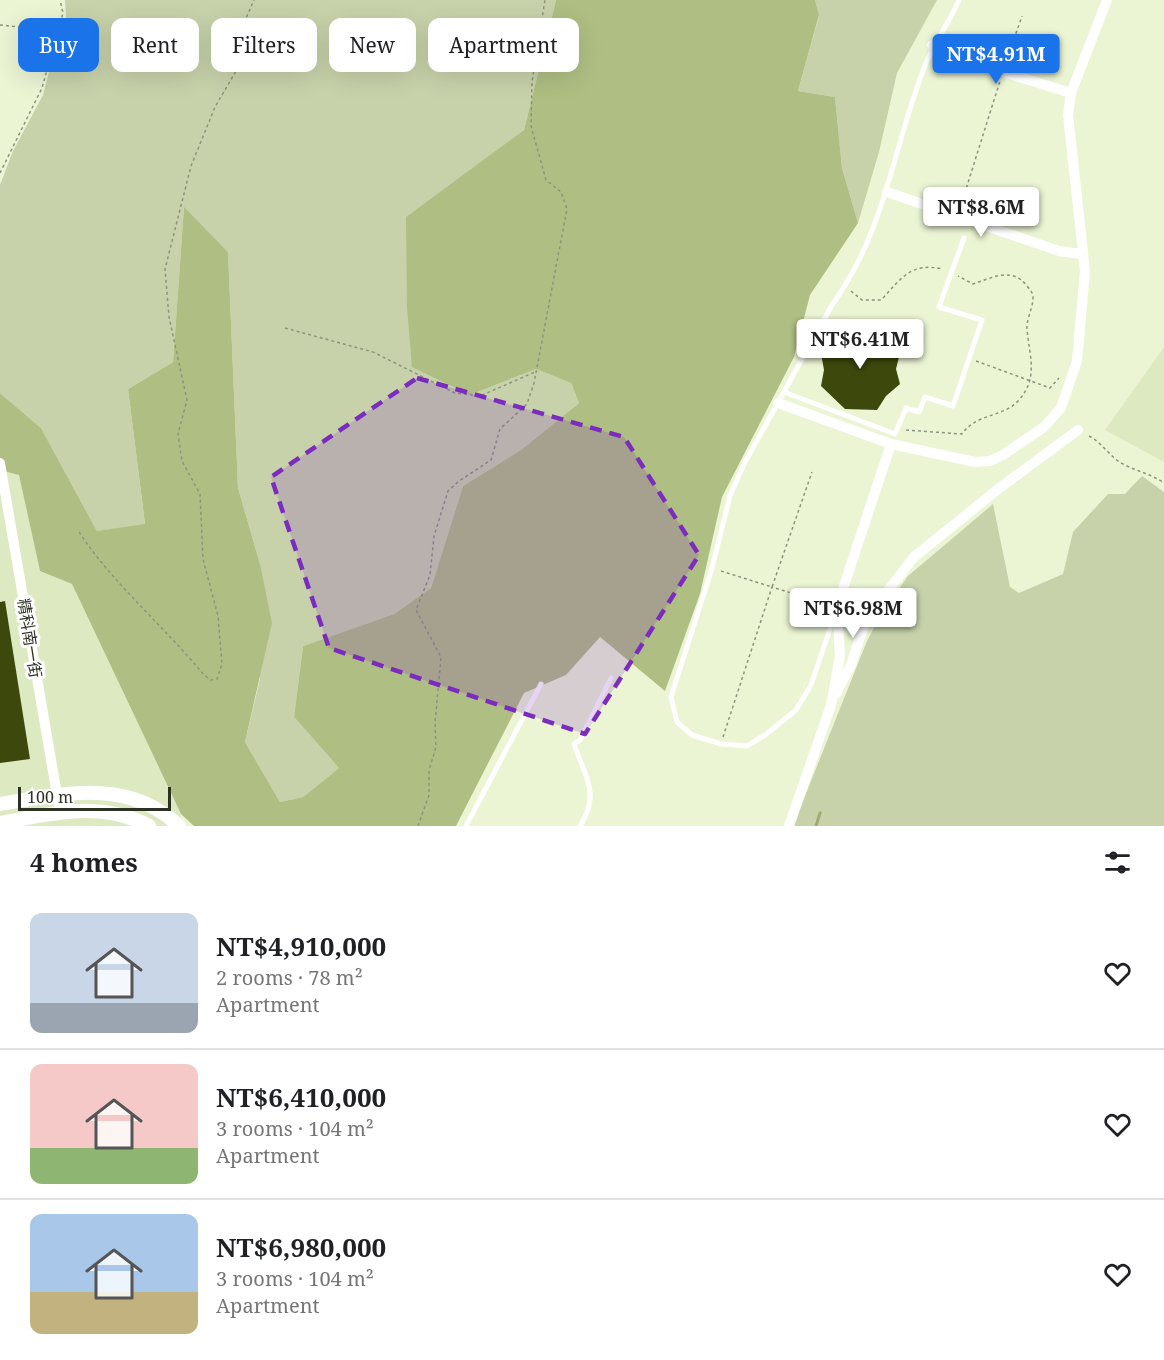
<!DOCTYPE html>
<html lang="en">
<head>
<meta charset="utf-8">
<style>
  :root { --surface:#fff; --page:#f6f6f6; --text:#202124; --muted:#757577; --line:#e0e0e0; --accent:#1a73e8 }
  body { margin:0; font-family:"Noto Serif","Noto Sans TC",serif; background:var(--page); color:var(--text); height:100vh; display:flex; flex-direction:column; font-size:22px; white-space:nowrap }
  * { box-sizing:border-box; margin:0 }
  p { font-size:20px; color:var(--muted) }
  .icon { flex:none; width:33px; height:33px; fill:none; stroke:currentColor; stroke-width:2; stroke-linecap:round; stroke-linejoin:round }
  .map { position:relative; height:826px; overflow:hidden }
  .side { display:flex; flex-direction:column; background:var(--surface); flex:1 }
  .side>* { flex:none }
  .banner { position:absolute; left:18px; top:18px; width:600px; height:54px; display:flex; gap:12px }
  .scale { position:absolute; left:18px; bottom:15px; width:153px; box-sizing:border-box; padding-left:6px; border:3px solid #2d3124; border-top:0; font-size:16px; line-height:21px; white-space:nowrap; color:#2d3124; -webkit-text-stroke:4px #fff; paint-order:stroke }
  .price { position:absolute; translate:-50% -51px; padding:0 14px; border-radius:6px; background:#fff; color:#222; font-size:20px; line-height:39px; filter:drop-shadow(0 2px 3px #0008) }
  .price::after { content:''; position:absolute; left:50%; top:36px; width:18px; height:14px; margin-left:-9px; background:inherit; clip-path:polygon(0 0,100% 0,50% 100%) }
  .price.selected { background:var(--accent); color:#fff }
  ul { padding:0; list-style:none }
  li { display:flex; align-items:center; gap:18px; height:150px; padding:0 30px }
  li+li { border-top:2px solid var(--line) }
  li span { display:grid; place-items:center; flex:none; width:168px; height:120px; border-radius:12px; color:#555 }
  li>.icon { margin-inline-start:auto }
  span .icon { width:72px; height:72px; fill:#fffc; stroke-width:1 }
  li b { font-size:26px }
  h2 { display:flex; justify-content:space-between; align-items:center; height:72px; padding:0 30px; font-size:26px }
  .pill { padding:0 21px; border-radius:12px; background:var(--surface); box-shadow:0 6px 24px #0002; font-size:21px; line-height:54px }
  .pill.selected { background:var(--accent); color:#fff }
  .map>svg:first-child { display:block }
  .built { fill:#dde9c1 }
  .green { fill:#c7d2aa }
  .forest { fill:#afbf83 }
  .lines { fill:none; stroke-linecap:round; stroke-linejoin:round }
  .stream { stroke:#9dad71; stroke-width:3 }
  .building { fill:#3d490c }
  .path { stroke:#8c937c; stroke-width:1.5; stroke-dasharray:3 3; stroke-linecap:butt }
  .service { stroke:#fff; stroke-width:5 }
  .minor { stroke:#fff; stroke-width:10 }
  .tertiary { stroke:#fff; stroke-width:14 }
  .marked { fill:#7b2cbf; fill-opacity:0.2; stroke:#7b2cbf; stroke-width:4.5; stroke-dasharray:12 8; stroke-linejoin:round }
  .labels { text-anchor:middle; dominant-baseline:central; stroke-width:6; stroke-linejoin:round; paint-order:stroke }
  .street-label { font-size:16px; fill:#2d3124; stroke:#fff }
</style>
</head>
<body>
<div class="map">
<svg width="1164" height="826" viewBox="0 0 1164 826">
  <rect width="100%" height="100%" fill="#ebf5d4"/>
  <!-- built -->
  <path class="built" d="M 1164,347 L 1164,462 L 1105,430 Z
    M 0,470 L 19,474 L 40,571 L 72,584 L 181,814 L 180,826 L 0,826 Z"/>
  <!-- green -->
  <path class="green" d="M 65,0 L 556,0 L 524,130 L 407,217 L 470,395 L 536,369 L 571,383 L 579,403 L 521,450 L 463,486 L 431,588 L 394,614 L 303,646 L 294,717 L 339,768 L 303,797 L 280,802 L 245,742 L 260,679 L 260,564 L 238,488 L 228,252 L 184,208 L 173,362 L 128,389 L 145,525 L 97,531 L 41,428 L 0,393 L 0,185 L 13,151 L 43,95 L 54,52 L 67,33 Z
    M 815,0 L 937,0 L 897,73 L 879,152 L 858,223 L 842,168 L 835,97 L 798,91 L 819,16 Z
    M 1142,476 L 1164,492 L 1164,826 L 793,826 L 867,641 L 882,613 L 908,576 L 993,504 L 1010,587 L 1019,593 L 1063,574 L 1073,532 L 1108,494 L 1125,494 Z"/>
  <!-- forest -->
  <path class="forest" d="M 556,0 L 815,0 L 819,15 L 798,91 L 835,97 L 842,168 L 858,223 L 810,295 L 794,357 L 722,497 L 700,594 L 665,691 L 600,637 L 566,675 L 524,693 L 456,826 L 194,826 L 181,814 L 72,584 L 40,571 L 19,475 L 0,470 L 0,393 L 41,428 L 97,531 L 145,524 L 128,389 L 173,362 L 184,207 L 228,252 L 238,488 L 260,564 L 272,623 L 245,742 L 280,802 L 303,797 L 339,768 L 294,717 L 303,646 L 394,614 L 431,588 L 463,486 L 521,450 L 579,403 L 571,383 L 536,369 L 470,395 L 412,367 L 407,307 L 406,217 L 524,130 Z"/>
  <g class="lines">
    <!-- stream -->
    <path class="stream" d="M 816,826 L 820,813"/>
  </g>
  <!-- building -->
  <path class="building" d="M 844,329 L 860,334 L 876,329 L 885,343 L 900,353 L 896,369 L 900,384 L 886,396 L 877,410 L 845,409 L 821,386 L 824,370 L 821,353 L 834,345 Z
    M 5,601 L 30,759 L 0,763 L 0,602 Z"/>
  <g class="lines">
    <!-- path -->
    <path class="path" d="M 0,25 L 58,31
      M 1006,62 L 1022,16
      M 0,173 L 42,88 L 63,13 L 60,0
      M 961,205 L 1000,81
      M 851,291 L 862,300 L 881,300 C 902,278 910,262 943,269
      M 285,328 L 373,352 L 455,393 L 480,396 L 535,372
      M 976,361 L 1050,388 L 1059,378
      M 906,430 L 962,434 C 976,413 1003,418 1019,400 C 1039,377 1029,355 1027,329 C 1026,320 1033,308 1033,298 C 1033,292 1030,290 1027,286 C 1012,266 992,278 973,284 L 958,276
      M 1089,436 C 1103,443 1111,459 1125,465 C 1139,472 1151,474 1164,483
      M 79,532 C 114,585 164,626 204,675 L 211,680 L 217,679 L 222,664 L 218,616 L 203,559 L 200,494 L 182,461 L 178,434 L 187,400 L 169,317 L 165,269 L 191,166 L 215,107 L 243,59 L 243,25 L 254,0
      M 721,571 L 772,587 L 812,472
      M 723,737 L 772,587 L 826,604
      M 418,826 L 429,795 L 429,770 L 436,747 L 435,723 L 441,657 L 416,610 L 430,575 L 434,536 L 448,491 L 459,481 L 491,460 L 500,429 L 527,404 L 534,383 L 567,209 L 561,192 L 546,180 L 531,126 L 532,82 L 545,0"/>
    <!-- service -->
    <path class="service" d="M 784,392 L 895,434 L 906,408 L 919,412 L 925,397 L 953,406 L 982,320 L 939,307 L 964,238
      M 834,617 L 811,685 L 796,710 L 765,735 L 747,746 L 721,744 L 692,735 L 677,722 L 671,697 L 712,568 L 730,496 L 744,464 L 832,305 C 886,230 892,151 924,68 C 933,43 949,24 959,0
      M 466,826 L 541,684
      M 580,826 C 601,793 585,777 574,744 L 580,740 L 611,678"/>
    <!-- minor -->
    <path class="minor" d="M 932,45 L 1003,72 L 1071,93
      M 887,192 L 1059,251 L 1081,254
      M 778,403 L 891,444 L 975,462 L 990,461 L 1003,455 L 1044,427 L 1061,408 L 1077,361 L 1085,271 L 1068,115 L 1071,93 L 1107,0
      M 0,463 L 60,812
      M 836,694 L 851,665 L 866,619 L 914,557 L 1002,486 L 1078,430
      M 789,826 L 831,705 L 840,656 L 837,607 L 891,444"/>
    <!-- tertiary -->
    <path class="tertiary" d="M 0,804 C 62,794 128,777 179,826
      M 0,823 C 50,814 102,800 149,826"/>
  </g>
  <!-- marked area -->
  <path class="marked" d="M 417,378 L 624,437 L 699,555 L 585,734 L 329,648 L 271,477 Z"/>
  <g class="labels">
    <!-- street labels -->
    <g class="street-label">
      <text transform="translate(30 638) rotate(81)">精科南一街</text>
    </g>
  </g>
</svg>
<div class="scale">100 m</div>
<b class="price selected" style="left:996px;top:85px">NT$4.91M</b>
<b class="price" style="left:981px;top:238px">NT$8.6M</b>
<b class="price" style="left:860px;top:370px">NT$6.41M</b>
<b class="price" style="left:853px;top:639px">NT$6.98M</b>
<div class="banner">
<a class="pill selected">Buy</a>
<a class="pill">Rent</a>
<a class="pill">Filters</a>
<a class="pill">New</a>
<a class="pill">Apartment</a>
</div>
</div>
<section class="side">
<h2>4 homes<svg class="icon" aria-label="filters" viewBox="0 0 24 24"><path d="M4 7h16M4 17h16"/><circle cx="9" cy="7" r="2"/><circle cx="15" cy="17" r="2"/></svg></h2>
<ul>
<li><span style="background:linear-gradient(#c9d6e8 75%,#9aa5b1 0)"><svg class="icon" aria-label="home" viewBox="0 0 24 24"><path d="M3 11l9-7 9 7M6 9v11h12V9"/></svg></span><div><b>NT$4,910,000</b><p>2 rooms · 78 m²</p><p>Apartment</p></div><svg class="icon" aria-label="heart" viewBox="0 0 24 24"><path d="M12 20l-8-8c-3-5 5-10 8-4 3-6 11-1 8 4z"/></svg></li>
<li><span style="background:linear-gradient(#f6c9c9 70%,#8fb573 0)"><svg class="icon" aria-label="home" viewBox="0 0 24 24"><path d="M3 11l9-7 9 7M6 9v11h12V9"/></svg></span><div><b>NT$6,410,000</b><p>3 rooms · 104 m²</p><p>Apartment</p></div><svg class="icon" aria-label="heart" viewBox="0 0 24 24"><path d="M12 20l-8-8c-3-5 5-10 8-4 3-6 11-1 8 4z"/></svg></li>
<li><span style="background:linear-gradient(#a9c7e8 65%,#c2b280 0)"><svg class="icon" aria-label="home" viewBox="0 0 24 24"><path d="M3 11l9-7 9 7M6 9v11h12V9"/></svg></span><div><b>NT$6,980,000</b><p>3 rooms · 104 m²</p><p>Apartment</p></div><svg class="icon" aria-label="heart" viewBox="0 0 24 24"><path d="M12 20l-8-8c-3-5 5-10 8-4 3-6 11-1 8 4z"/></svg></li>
</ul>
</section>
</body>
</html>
